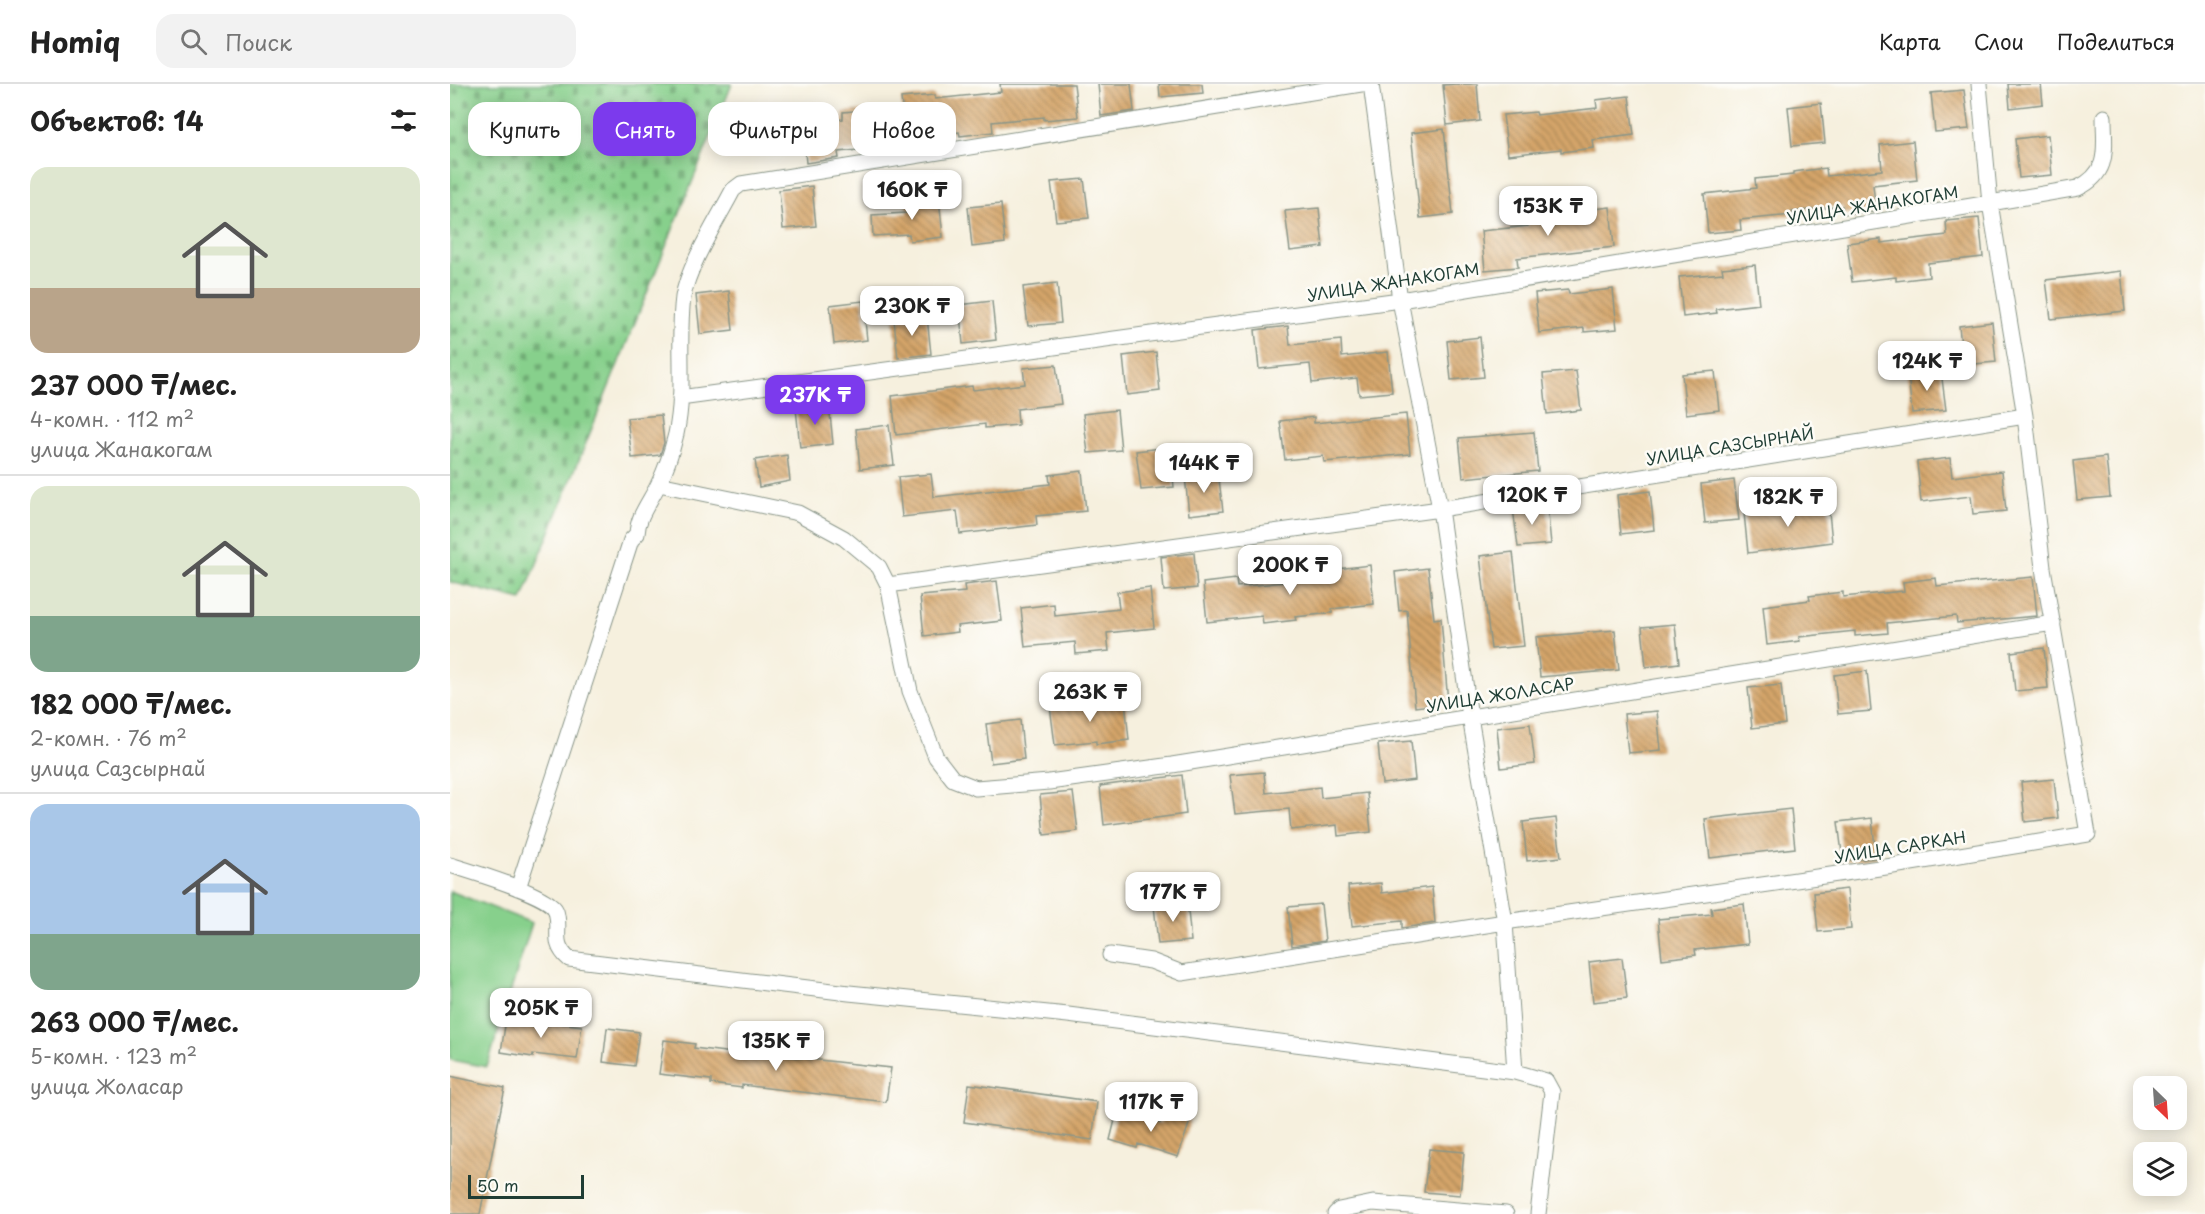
<!DOCTYPE html>
<html lang="ru">
<head>
<meta charset="utf-8">
<style>
  :root { --surface:#fff; --page:#f2f2f2; --text:#222; --muted:#767676; --line:#e0e0e0; --accent:#7c3aed }
  body { margin:0; font-family:"Playpen Sans",sans-serif; background:var(--page); color:var(--text); height:100vh; display:flex; flex-direction:column; font-size:22px; white-space:nowrap }
  * { box-sizing:border-box; margin:0 }
  p { font-size:20px; color:var(--muted) }
  .icon { flex:none; width:33px; height:33px; fill:none; stroke:currentColor; stroke-width:2; stroke-linecap:round; stroke-linejoin:round }
  .map { position:relative; flex:1; overflow:hidden }
  .panel { display:flex; flex-direction:column; background:var(--surface); width:450px }
  .panel>* { flex:none }
  .banner { position:absolute; left:18px; top:18px; width:570px; height:54px; display:flex; gap:12px }
  .needle { width:39px; rotate:155deg }
  .buttons { position:absolute; left:1683px; top:992px; display:grid; gap:12px }
  .buttons a { display:grid; place-items:center; width:54px; height:54px; border-radius:12px; background:var(--surface); box-shadow:0 3px 15px #0003; font-size:30px }
  .scale { position:absolute; left:18px; bottom:15px; width:116px; box-sizing:border-box; padding-left:6px; border:3px solid #1f3d34; border-top:0; font-size:16px; line-height:21px; white-space:nowrap; color:#1f3d34; -webkit-text-stroke:4px #fdfcf7; paint-order:stroke }
  .price { position:absolute; translate:-50% -51px; padding:0 14px; border-radius:12px; background:#fff; color:#222; font-size:20px; line-height:39px; filter:drop-shadow(0 2px 3px #0008) }
  .price::after { content:''; position:absolute; left:50%; top:36px; width:18px; height:14px; margin-left:-9px; background:inherit; clip-path:polygon(0 0,100% 0,50% 100%) }
  .price.active { background:var(--accent); color:#fff }
  ul { padding:0; list-style:none }
  li { display:grid; align-content:center; gap:12px; height:318px; padding:0 30px }
  li+li { border-top:2px solid var(--line) }
  li span { display:grid; place-items:center; height:186px; border-radius:18px; color:#555 }
  li>.icon { margin-inline-start:auto }
  span .icon { width:108px; height:108px; fill:#fffc; stroke-width:1 }
  li b { font-size:26px }
  h2 { display:flex; justify-content:space-between; align-items:center; height:72px; padding:0 30px; font-size:26px }
  .chip { padding:0 21px; border-radius:18px; background:var(--surface); box-shadow:0 3px 15px #0003; font-size:21px; line-height:54px }
  .chip.active { background:var(--accent); color:#fff }
  header { display:flex; align-items:center; gap:36px; box-sizing:border-box; height:84px; padding:0 30px; background:var(--surface); border-bottom:2px solid var(--line) }
  header strong { font-size:28px }
  nav { display:flex; gap:33px; margin-inline-start:auto; font-size:21px }
  .search { width:420px; height:54px; background:var(--page); display:flex; align-items:center; gap:15px; box-sizing:border-box; padding:0 21px; border-radius:18px; color:var(--muted); font-size:22px }
  main { display:flex; flex:1; min-height:0 }
  .map>svg:first-child { display:block }
  .cemetery { fill:url(#cemetery-stones); stroke:#538660; stroke-width:1.5 }
  .garden { fill:#87d08c; stroke:#538660; stroke-width:1.5 }
  .building { fill:url(#building-back-hatch) }
  .lines { fill:none; stroke-linecap:round; stroke-linejoin:round }
  .minor-casing { stroke:#8a9689; stroke-width:17 }
  .minor { stroke:#fff; stroke-width:15 }
  .labels { text-anchor:middle; dominant-baseline:central; stroke-width:5; stroke-linejoin:round; paint-order:stroke }
  .street-label { font-size:16px; fill:#1f3d34; stroke:#fdfcf7 }
</style>
</head>
<body>
<header>
<strong>Homiq</strong>
<div class="search"><svg class="icon" aria-label="search" viewBox="0 0 24 24"><circle cx="10" cy="10" r="6"/><path d="M15 15l6 6"/></svg>Поиск</div>
<nav><a>Карта</a><a>Слои</a><a>Поделиться</a></nav>
</header>
<main>
<section class="panel">
<h2>Объектов: 14<svg class="icon" aria-label="filters" viewBox="0 0 24 24"><path d="M4 7h16M4 17h16"/><circle cx="9" cy="7" r="2"/><circle cx="15" cy="17" r="2"/></svg></h2>
<ul>
<li><span style="background:linear-gradient(#dfe7d0 65%,#b9a48a 0)"><svg class="icon" aria-label="home" viewBox="0 0 24 24"><path d="M3 11l9-7 9 7M6 9v11h12V9"/></svg></span><div><b>237 000 ₸/мес.</b><p>4-комн. · 112 m²</p><p>улица Жанакогам</p></div></li>
<li><span style="background:linear-gradient(#dfe7d0 70%,#7fa58c 0)"><svg class="icon" aria-label="home" viewBox="0 0 24 24"><path d="M3 11l9-7 9 7M6 9v11h12V9"/></svg></span><div><b>182 000 ₸/мес.</b><p>2-комн. · 76 m²</p><p>улица Сазсырнай</p></div></li>
<li><span style="background:linear-gradient(#a9c7e8 70%,#7fa58c 0)"><svg class="icon" aria-label="home" viewBox="0 0 24 24"><path d="M3 11l9-7 9 7M6 9v11h12V9"/></svg></span><div><b>263 000 ₸/мес.</b><p>5-комн. · 123 m²</p><p>улица Жоласар</p></div></li>
</ul>
</section>
<div class="map">
<svg width="1755" height="1130" viewBox="0 0 1755 1130">
  <defs>
    <pattern id="cemetery-stones" width="16" height="16" patternUnits="userSpaceOnUse" patternTransform="scale(1.5)"><rect width="16" height="16" fill="#87d08c"/><path d="M2 7V4a2 2 0 0 1 4 0v3zM10 15v-3a2 2 0 0 1 4 0v3z" fill="#6eaa73"/></pattern>
    <pattern id="building-back-hatch" width="6" height="6" patternUnits="userSpaceOnUse" patternTransform="scale(1.5)"><rect width="6" height="6" fill="#d4a469"/><path d="M-1 5l2 2M0 0l6 6M5-1l2 2" fill="none" stroke="#ab8757"/></pattern>
  </defs>
  <rect width="100%" height="100%" fill="#fdfcf7"/>
  <filter id="ink" filterUnits="userSpaceOnUse"><feTurbulence type="fractalNoise" baseFrequency=".0167" numOctaves="2"/><feDisplacementMap in="SourceGraphic" scale="12" xChannelSelector="R" yChannelSelector="G"/><feConvolveMatrix kernelMatrix="1 2 1 2 8 2 1 2 1" color-interpolation-filters="sRGB"/></filter>
  <filter id="wash" filterUnits="userSpaceOnUse"><feTurbulence type="fractalNoise" baseFrequency=".008" numOctaves="4" result="noise"/><feDisplacementMap in="SourceGraphic" scale="24" xChannelSelector="R" yChannelSelector="G"/><feGaussianBlur stdDeviation="1.35" result="paint"/><feColorMatrix in="noise" values="0 0 0 0 0 0 0 0 0 0 0 0 0 0 0 0 0 1.4 0 .05"/><feComposite in="paint" operator="in"/></filter>
  <g filter="url(#wash)">
    <rect width="100%" height="100%" fill="#f6f0de"/>
    <!-- cemetery -->
    <path class="cemetery" d="M 0,0 L 282,0 L 72,516 L 0,498 Z"/>
    <!-- garden -->
    <path class="garden" d="M 0,807 L 82,839 L 37,983 L 0,976 Z"/>
    <g id="blocks">
      <!-- building -->
      <path class="building" d="M 550,0 L 624,0 L 628,33 L 594,36 L 594,33 L 542,38 L 543,48 L 510,52 L 509,48 L 456,54 L 451,14 L 485,11 L 485,15 L 551,8 Z
        M 648,0 L 681,0 L 684,27 L 651,32 Z
        M 709,0 L 752,0 L 753,9 L 710,13 Z
        M 1005,0 L 1027,0 L 1030,37 L 997,41 L 993,1 Z
        M 1558,0 L 1591,0 L 1593,20 L 1560,24 Z
        M 1514,6 L 1519,45 L 1485,48 L 1481,9 Z
        M 1179,12 L 1184,51 L 1143,56 L 1144,64 L 1111,68 L 1111,65 L 1058,71 L 1053,31 L 1086,28 L 1087,31 L 1147,24 L 1146,16 Z
        M 1371,19 L 1375,59 L 1342,62 L 1338,23 Z
        M 426,25 L 430,64 L 388,68 L 389,74 L 356,79 L 354,58 L 323,64 L 318,37 L 342,33 L 343,40 L 393,35 L 393,28 Z
        M 994,45 L 1003,130 L 970,134 L 961,49 Z
        M 1598,51 L 1602,91 L 1569,94 L 1565,55 Z
        M 1463,57 L 1467,96 L 1423,101 L 1426,127 L 1393,130 L 1392,122 L 1342,128 L 1343,131 L 1290,136 L 1291,146 L 1258,149 L 1254,110 L 1306,104 L 1305,95 L 1343,91 L 1343,88 L 1376,84 L 1377,92 L 1432,86 L 1430,61 Z
        M 634,95 L 639,134 L 606,137 L 601,98 Z
        M 362,102 L 366,142 L 333,145 L 329,106 Z
        M 489,114 L 493,153 L 460,157 L 459,150 L 423,152 L 422,131 L 457,129 L 456,118 Z
        M 551,120 L 555,159 L 522,163 L 518,123 Z
        M 1160,123 L 1164,163 L 1067,174 L 1068,183 L 1035,186 L 1031,147 L 1078,142 L 1077,133 Z
        M 869,124 L 873,163 L 840,167 L 835,127 Z
        M 1529,134 L 1533,173 L 1478,179 L 1479,193 L 1446,197 L 1446,193 L 1402,198 L 1397,159 L 1431,155 L 1431,159 L 1497,151 L 1496,137 Z
        M 1305,181 L 1309,220 L 1266,225 L 1267,229 L 1233,233 L 1229,193 L 1273,189 L 1272,184 Z
        M 1671,187 L 1675,227 L 1601,235 L 1596,196 Z
        M 607,199 L 611,239 L 578,242 L 573,203 Z
        M 1163,205 L 1167,245 L 1134,248 L 1134,244 L 1089,249 L 1085,209 L 1118,206 L 1119,210 Z
        M 279,207 L 283,246 L 250,250 L 246,211 Z
        M 413,217 L 417,256 L 384,260 L 380,221 Z
        M 542,217 L 546,256 L 513,260 L 509,221 Z
        M 477,233 L 481,270 L 448,274 L 444,236 Z
        M 1542,238 L 1546,278 L 1513,281 L 1509,242 Z
        M 838,242 L 840,261 L 891,256 L 892,273 L 938,268 L 942,308 L 909,311 L 907,294 L 862,299 L 860,280 L 809,285 L 805,246 Z
        M 1030,253 L 1034,293 L 1001,296 L 997,257 Z
        M 706,268 L 710,307 L 677,311 L 673,272 Z
        M 606,281 L 611,320 L 567,325 L 568,341 L 535,344 L 535,340 L 446,351 L 442,312 L 522,302 L 523,306 L 575,300 L 573,284 Z
        M 1126,287 L 1131,326 L 1097,330 L 1093,290 Z
        M 1265,287 L 1269,326 L 1236,330 L 1232,290 Z
        M 1491,287 L 1496,326 L 1462,329 L 1458,290 Z
        M 379,320 L 383,360 L 350,364 L 346,324 Z
        M 667,326 L 671,366 L 638,369 L 633,330 Z
        M 956,330 L 960,370 L 874,378 L 873,372 L 835,376 L 830,337 L 864,333 L 864,339 Z
        M 211,331 L 214,359 L 210,371 L 182,374 L 177,334 Z
        M 439,341 L 444,381 L 410,385 L 406,345 Z
        M 1084,348 L 1088,387 L 1013,394 L 1009,354 Z
        M 720,363 L 724,403 L 691,406 L 686,367 Z
        M 337,371 L 340,397 L 309,403 L 305,376 Z
        M 1656,373 L 1660,413 L 1627,416 L 1623,377 Z
        M 1500,374 L 1502,393 L 1552,387 L 1556,427 L 1523,430 L 1521,412 L 1471,418 L 1467,378 Z
        M 632,387 L 636,427 L 586,432 L 587,441 L 510,450 L 507,427 L 452,433 L 448,393 L 481,390 L 484,413 L 600,400 L 599,391 Z
        M 768,388 L 773,427 L 739,431 L 735,392 Z
        M 1284,396 L 1289,436 L 1255,439 L 1251,400 Z
        M 1200,407 L 1204,446 L 1171,450 L 1167,411 Z
        M 1378,418 L 1382,458 L 1298,469 L 1294,429 Z
        M 1097,420 L 1101,460 L 1068,463 L 1063,424 Z
        M 1063,468 L 1074,562 L 1041,565 L 1030,472 Z
        M 744,469 L 747,504 L 714,507 L 711,473 Z
        M 920,481 L 924,520 L 882,525 L 882,529 L 845,533 L 846,536 L 813,540 L 812,532 L 757,538 L 753,499 L 786,495 L 787,503 L 845,497 L 845,493 L 887,488 L 887,485 Z
        M 978,484 L 984,535 L 991,534 L 998,619 L 965,623 L 957,526 L 949,527 L 945,488 Z
        M 1583,493 L 1587,532 L 1507,539 L 1506,532 L 1437,539 L 1438,549 L 1405,552 L 1405,547 L 1349,553 L 1350,557 L 1317,561 L 1313,522 L 1360,516 L 1359,512 L 1393,508 L 1393,513 L 1454,507 L 1453,498 L 1486,494 L 1487,502 Z
        M 547,497 L 552,537 L 507,542 L 508,548 L 474,552 L 470,512 L 515,508 L 514,501 Z
        M 700,504 L 704,544 L 657,549 L 659,567 L 626,570 L 625,558 L 575,563 L 571,524 L 604,520 L 605,532 L 669,525 L 667,508 Z
        M 1225,540 L 1229,579 L 1196,583 L 1192,543 Z
        M 1165,546 L 1169,586 L 1090,593 L 1086,553 Z
        M 1594,564 L 1598,604 L 1565,607 L 1561,568 Z
        M 1417,587 L 1421,627 L 1388,630 L 1384,591 Z
        M 1331,601 L 1335,640 L 1302,644 L 1298,604 Z
        M 675,617 L 679,656 L 646,660 L 646,657 L 605,661 L 600,622 L 634,618 L 634,621 Z
        M 1207,627 L 1211,666 L 1178,669 L 1174,630 Z
        M 570,636 L 574,675 L 541,679 L 536,640 Z
        M 1080,640 L 1085,680 L 1051,684 L 1047,644 Z
        M 961,657 L 965,696 L 932,700 L 928,660 Z
        M 814,688 L 816,709 L 870,703 L 871,714 L 917,709 L 921,748 L 888,752 L 887,741 L 841,746 L 839,725 L 785,730 L 780,691 Z
        M 732,691 L 736,730 L 654,741 L 650,702 Z
        M 1604,695 L 1608,734 L 1575,738 L 1571,698 Z
        M 623,708 L 628,747 L 594,751 L 590,711 Z
        M 1341,725 L 1345,764 L 1260,774 L 1255,735 Z
        M 1106,734 L 1111,773 L 1077,777 L 1073,738 Z
        M 1422,734 L 1426,774 L 1393,777 L 1388,738 Z
        M 931,799 L 932,809 L 982,803 L 985,839 L 952,844 L 952,837 L 902,842 L 898,802 Z
        M 1397,805 L 1401,845 L 1368,848 L 1364,809 Z
        M 737,817 L 741,857 L 708,860 L 704,821 Z
        M 871,820 L 875,857 L 842,862 L 838,823 Z
        M 1294,820 L 1298,860 L 1245,866 L 1246,871 L 1212,875 L 1208,835 L 1262,830 L 1261,824 Z
        M 1172,874 L 1177,914 L 1143,918 L 1139,878 Z
        M 56,935 L 100,941 L 100,938 L 132,942 L 127,975 L 83,970 L 83,973 L 51,968 Z
        M 157,944 L 189,948 L 184,982 L 153,978 Z
        M 214,956 L 245,960 L 244,964 L 314,973 L 315,970 L 441,984 L 436,1018 L 292,1001 L 292,1004 L 261,1000 L 261,996 L 209,990 Z
        M 0,992 L 55,1004 L 30,1130 L 0,1130 Z
        M 519,1000 L 647,1018 L 642,1056 L 514,1038 Z
        M 667,1028 L 710,1039 L 714,1029 L 740,1037 L 728,1073 L 688,1060 L 687,1064 L 660,1056 Z
        M 979,1065 L 1014,1068 L 1010,1111 L 974,1108 Z"/>
    </g>
  </g>
  <g filter="url(#ink)">
    <use href="#blocks" fill-opacity="0" stroke="#8a9689" stroke-width="1.5"/>
    <g class="lines">
      <defs>
        <path id="minor" d="M 230,314 L 950,216 L 1540,119 L 1529,0
          M 209,400 L 348,429 L 394,454 L 429,483 L 438,501 L 460,607 L 486,673 L 503,695 L 526,704 L 599,698 L 722,681 L 1603,539
          M 438,501 L 990,425 L 1575,332
          M 0,781 C 19,787 101,811 106,827 C 112,847 100,858 119,875 L 399,909 L 618,931 L 1065,988 L 1055,838 L 1020,633 L 990,425 L 950,216 L 921,0
          M 68,804 L 181,456 L 187,450 C 188,431 200,418 208,401 C 216,385 222,367 226,350 C 236,305 227,258 233,213 C 238,182 268,135 283,106 L 291,100 L 911,0
          M 660,871 L 701,877 L 732,889 L 1055,838 L 1443,782 L 1638,750 L 1593,484 L 1575,332 L 1540,119 L 1628,104 C 1661,88 1654,64 1654,33
          M 1065,988 L 1096,997 L 1102,1008 L 1088,1130
          M 885,1130 L 889,1126 L 923,1119 L 1056,1130"/>
      </defs>
      <!-- minor casing -->
      <use href="#minor" class="minor-casing"/>
      <!-- minor -->
      <use href="#minor" class="minor"/>
    </g>
  </g>
  <g class="labels">
    <!-- street labels -->
    <g class="street-label">
      <text transform="translate(1422 120) rotate(-9)">УЛИЦА ЖАНАКОГАМ</text>
      <text transform="translate(943 197) rotate(-9)">УЛИЦА ЖАНАКОГАМ</text>
      <text transform="translate(1280 361) rotate(-9)">УЛИЦА САЗСЫРНАЙ</text>
      <text transform="translate(1050 610) rotate(-9)">УЛИЦА ЖОЛАСАР</text>
      <text transform="translate(1450 762) rotate(-9)">УЛИЦА САРКАН</text>
    </g>
  </g>
</svg>
<div class="buttons">
<a><svg class="needle" viewBox="-14 -14 28 28"><path d="M0-13l5 13h-10z" fill="#e53935"/><path d="M0 13l5-13h-10z" fill="#767676"/></svg></a>
<a><svg class="icon" aria-label="layers" viewBox="0 0 24 24"><path d="M12 4l9 5-9 5-9-5zM3 14l9 5 9-5"/></svg></a>
</div>
<div class="scale">50 m</div>
<b class="price" style="left:462px;top:137px">160K ₸</b>
<b class="price" style="left:1098px;top:153px">153K ₸</b>
<b class="price" style="left:462px;top:253px">230K ₸</b>
<b class="price" style="left:1477px;top:308px">124K ₸</b>
<b class="price active" style="left:365px;top:342px">237K ₸</b>
<b class="price" style="left:754px;top:410px">144K ₸</b>
<b class="price" style="left:1082px;top:442px">120K ₸</b>
<b class="price" style="left:1338px;top:444px">182K ₸</b>
<b class="price" style="left:840px;top:512px">200K ₸</b>
<b class="price" style="left:640px;top:639px">263K ₸</b>
<b class="price" style="left:723px;top:839px">177K ₸</b>
<b class="price" style="left:91px;top:955px">205K ₸</b>
<b class="price" style="left:326px;top:988px">135K ₸</b>
<b class="price" style="left:701px;top:1049px">117K ₸</b>
<div class="banner">
<a class="chip">Купить</a>
<a class="chip active">Снять</a>
<a class="chip">Фильтры</a>
<a class="chip">Новое</a>
</div>
</div>
</main>
</body>
</html>
